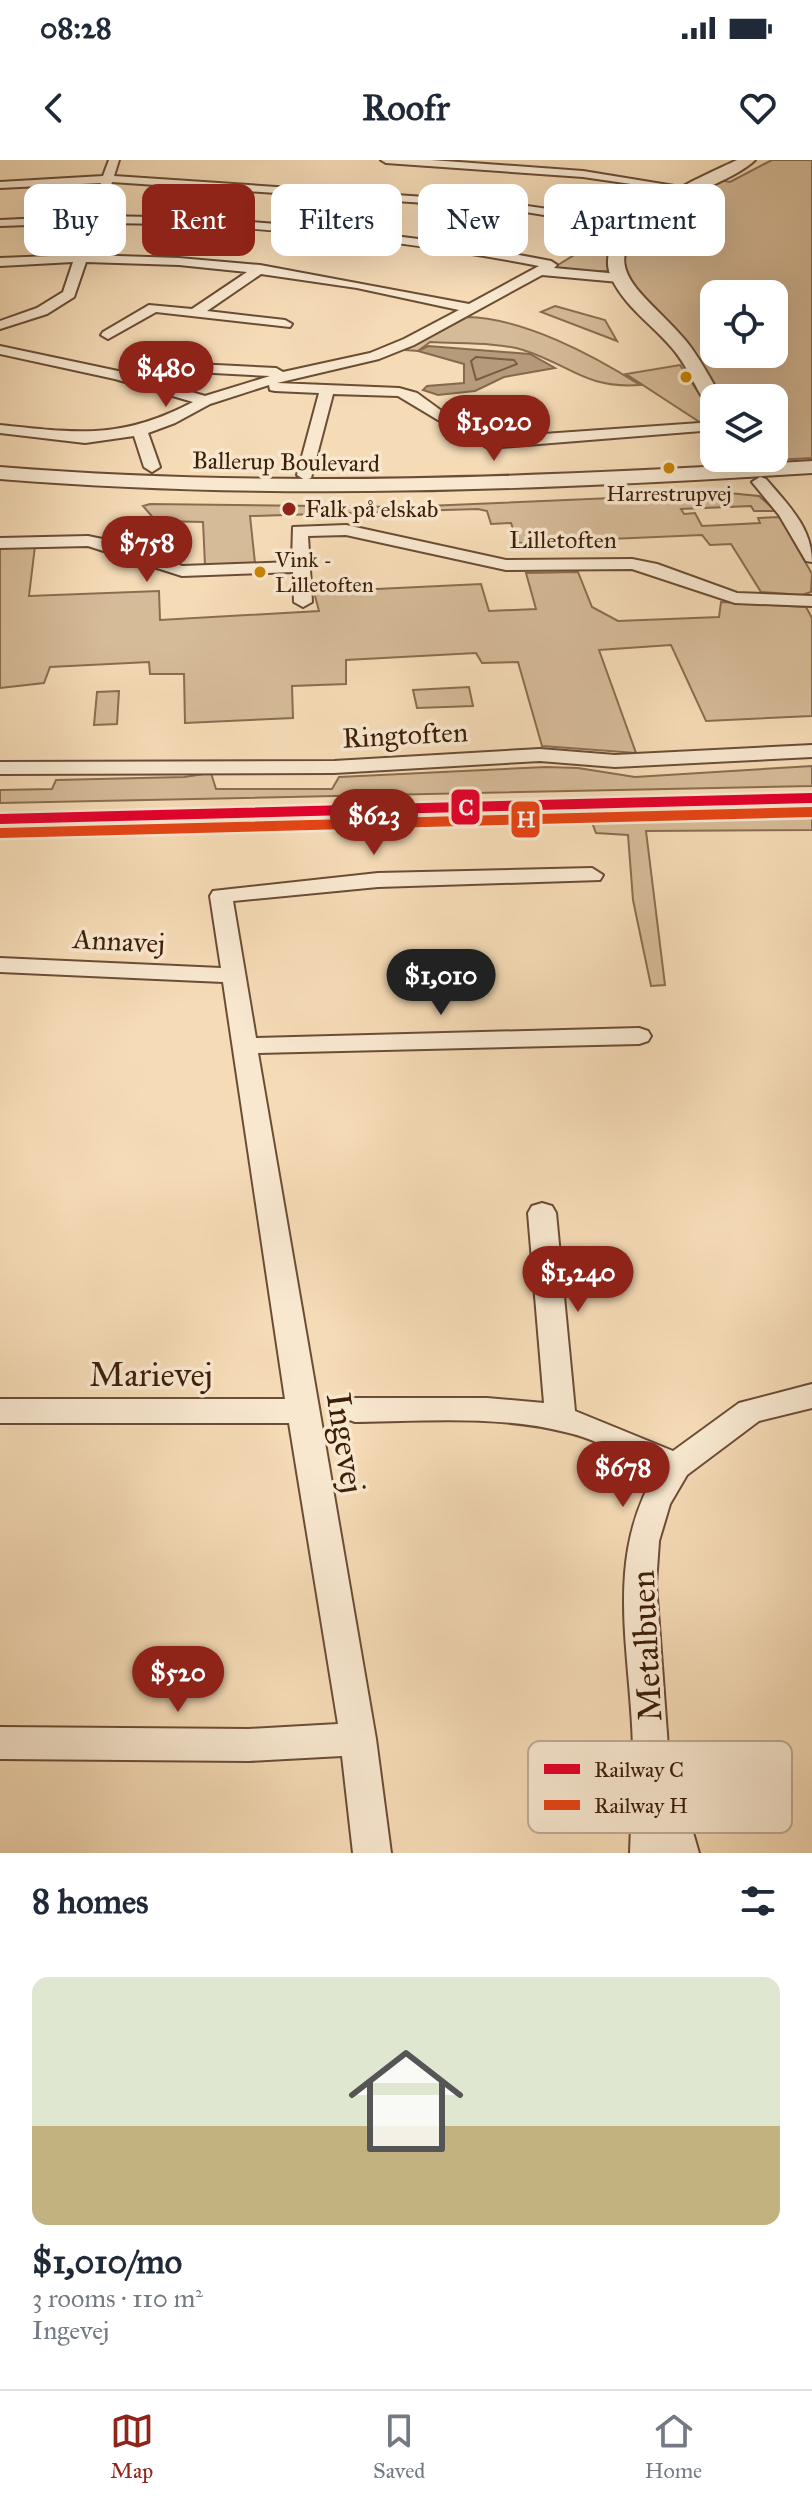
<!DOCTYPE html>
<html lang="en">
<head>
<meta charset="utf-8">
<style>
  :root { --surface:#fff; --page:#f2f2f3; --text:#1f2937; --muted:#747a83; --line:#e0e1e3; --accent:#8f2418 }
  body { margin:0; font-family:"IM FELL Great Primer",serif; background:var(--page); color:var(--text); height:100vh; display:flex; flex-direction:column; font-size:30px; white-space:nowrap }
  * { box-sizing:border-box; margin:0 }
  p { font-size:26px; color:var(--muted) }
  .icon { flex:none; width:44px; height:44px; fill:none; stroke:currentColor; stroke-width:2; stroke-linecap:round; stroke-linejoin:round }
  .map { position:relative; height:1693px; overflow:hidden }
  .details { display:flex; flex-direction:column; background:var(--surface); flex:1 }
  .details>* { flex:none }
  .hud { position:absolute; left:24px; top:24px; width:764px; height:72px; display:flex; gap:16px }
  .buttons { position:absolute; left:700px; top:120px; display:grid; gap:16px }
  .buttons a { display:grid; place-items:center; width:88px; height:88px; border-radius:16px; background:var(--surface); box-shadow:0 8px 32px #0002; font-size:40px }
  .price { position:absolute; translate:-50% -68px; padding:0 18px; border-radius:28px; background:var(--accent); color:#fff; font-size:26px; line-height:52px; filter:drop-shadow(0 2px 4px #0008) }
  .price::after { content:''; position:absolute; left:50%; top:48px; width:24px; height:18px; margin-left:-12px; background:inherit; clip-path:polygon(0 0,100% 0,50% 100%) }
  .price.selected { background:#222; color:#fff }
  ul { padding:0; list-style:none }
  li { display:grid; align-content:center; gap:16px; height:424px; padding:0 32px }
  li span { display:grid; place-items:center; height:248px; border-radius:16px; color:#555 }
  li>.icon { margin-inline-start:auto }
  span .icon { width:144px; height:144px; fill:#fffc; stroke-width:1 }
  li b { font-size:34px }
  h2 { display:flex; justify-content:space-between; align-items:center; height:96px; padding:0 32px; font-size:34px }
  .chip { padding:0 28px; border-radius:16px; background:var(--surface); box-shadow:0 8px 32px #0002; font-size:28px; line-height:72px }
  .chip.selected { background:var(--accent); color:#fff }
  .status { display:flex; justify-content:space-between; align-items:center; height:56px; padding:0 40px; background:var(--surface); direction:ltr }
  .status svg { height:22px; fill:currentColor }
  header { display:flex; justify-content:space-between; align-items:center; height:104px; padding:0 32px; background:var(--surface); font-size:36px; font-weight:700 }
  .tabs { display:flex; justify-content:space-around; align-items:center; height:112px; border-top:2px solid var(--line); background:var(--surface); font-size:22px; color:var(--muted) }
  .tabs a { display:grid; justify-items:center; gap:4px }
  .tabs .selected { color:var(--accent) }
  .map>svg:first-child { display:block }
  .green { fill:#d6bb98; stroke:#8a6c50; stroke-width:2; fill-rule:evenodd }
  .water { fill:#b69b7b; stroke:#86694d; stroke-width:2 }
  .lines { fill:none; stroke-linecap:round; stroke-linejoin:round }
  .shore { stroke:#7a5c42; stroke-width:2 }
  .minor-casing { stroke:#6b4d34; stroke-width:4 }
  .tertiary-casing { stroke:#6b4d34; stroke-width:4 }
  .minor { fill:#f8e8d0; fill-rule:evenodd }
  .tertiary { fill:#f8e8d0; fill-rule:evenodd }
  .rail-1-casing { stroke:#f8e8d0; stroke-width:15 }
  .rail-2-casing { stroke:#f8e8d0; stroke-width:15 }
  .rail-1 { stroke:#e4002b; stroke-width:10 }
  .rail-2 { stroke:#e64415; stroke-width:10 }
  .bus-dot { fill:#c88402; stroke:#f8e8d0; stroke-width:3 }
  .poi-dot { fill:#8f2418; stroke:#f8e8d0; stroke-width:3 }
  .labels { text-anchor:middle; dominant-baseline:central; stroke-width:7; stroke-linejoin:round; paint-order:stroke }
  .far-bus-label { font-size:22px; fill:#3d1e08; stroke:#f8e8d0 }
  .far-street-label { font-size:24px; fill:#3d1e08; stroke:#f8e8d0 }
  .far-poi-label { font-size:24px; fill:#3d1e08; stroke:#f8e8d0; text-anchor:start }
  .street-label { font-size:28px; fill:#3d1e08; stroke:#f8e8d0 }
  .near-street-label { font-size:34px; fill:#3d1e08; stroke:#f8e8d0 }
  .key { fill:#f8e8d0; stroke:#c0ab94; stroke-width:2 }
  .key-label { font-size:22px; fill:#3d1e08 }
  .line-badge { stroke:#f8e8d0; stroke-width:3 }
  .badge-label { font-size:22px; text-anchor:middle; font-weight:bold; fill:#fff }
</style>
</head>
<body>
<div class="status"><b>08:28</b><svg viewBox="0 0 49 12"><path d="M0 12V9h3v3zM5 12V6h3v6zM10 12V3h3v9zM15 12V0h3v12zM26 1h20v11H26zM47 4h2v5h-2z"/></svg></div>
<header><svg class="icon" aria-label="back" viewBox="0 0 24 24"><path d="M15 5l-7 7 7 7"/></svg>Roofr<svg class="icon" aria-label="heart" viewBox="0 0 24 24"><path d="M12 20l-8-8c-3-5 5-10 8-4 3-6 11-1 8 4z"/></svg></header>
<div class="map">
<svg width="812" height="1693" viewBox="0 0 812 1693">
  <rect width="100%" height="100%" fill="#f5dbb6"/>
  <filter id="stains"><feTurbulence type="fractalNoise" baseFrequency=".0025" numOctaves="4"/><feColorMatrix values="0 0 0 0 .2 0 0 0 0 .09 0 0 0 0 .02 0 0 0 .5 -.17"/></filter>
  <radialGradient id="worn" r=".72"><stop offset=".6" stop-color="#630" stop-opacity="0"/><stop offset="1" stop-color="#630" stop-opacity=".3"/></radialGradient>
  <!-- green -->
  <path class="green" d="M 772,0 L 812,0 L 812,298 L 775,300 L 770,298 L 774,298 L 774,238 L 719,238 L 630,124 L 620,98 L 637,67 L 654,54 L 719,20 L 730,22 ZM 714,134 L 774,134 L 774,194 L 714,194 Z
    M 623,65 L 608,96 L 609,111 L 571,112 L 553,108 Z
    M 555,146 L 605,160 L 617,181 L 541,152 Z
    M 467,157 C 523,158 593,195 640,225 C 585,229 571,205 523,190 C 498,182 457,184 430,182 L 418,191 L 405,190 Z
    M 680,205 L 700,235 L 712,261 L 701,263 L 626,214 Z
    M 729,333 L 759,336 L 776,351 L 754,351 L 751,346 L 681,349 L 684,354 L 695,353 L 702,366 L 760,363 L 758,358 L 780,357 L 812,414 L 811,432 L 802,435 L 761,432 L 731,384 L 710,385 L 702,375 L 518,383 L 511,363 L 491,364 L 487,351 L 478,349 L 250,356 L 255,403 L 205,405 L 203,362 L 156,361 L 143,346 L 150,344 L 402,347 Z
    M 35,386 L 29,436 L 159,431 L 160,460 L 319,451 L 314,432 L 481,424 L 489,451 L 536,449 L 526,413 L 578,412 L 592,447 L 618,461 L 719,457 L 721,442 L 806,447 L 812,458 L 812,556 L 706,561 L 671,485 L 599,490 L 636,593 L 542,586 L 518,502 L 482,503 L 476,493 L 346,500 L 346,524 L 292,526 L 293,558 L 185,563 L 184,514 L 150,514 L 149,502 L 50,507 L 44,523 L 0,528 L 0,387 Z
    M 469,527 L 473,546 L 417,548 L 413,530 Z
    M 119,531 L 117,564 L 94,565 L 97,532 Z
    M 812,606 L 812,626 L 0,643 L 0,630 L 52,629 L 56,620 L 184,617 L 211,613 L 216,629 L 332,629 L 339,617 L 546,607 L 578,608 L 635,617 Z
    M 812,647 L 812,670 L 646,671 L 665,825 L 651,826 L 633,740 L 628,675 L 596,673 L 591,660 L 460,664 L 458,655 Z"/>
  <!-- water -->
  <path class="water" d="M 428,186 L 530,194 L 555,208 L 504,217 L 475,231 L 438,235 L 423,230 L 427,226 L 464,223 L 464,204 L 418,191 Z"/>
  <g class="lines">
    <!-- shore -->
    <path class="shore" d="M 476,197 L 514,200 L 517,204 L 476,220 L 471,201 Z"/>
    <defs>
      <path id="minor" d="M 109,0 L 119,0 L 114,16 L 500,42 L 632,61 L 638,65 L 632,69 L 500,48 L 112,22 L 101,56 C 252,58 403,72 551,101 L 557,105 L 554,108 L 619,114 L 625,118 L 619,122 L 542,115 L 414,185 L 379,199 L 277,223 L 399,228 L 417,233 L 450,257 L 448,260 L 438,260 L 398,236 L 333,234 L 311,318 L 305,320 L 297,315 L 319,233 L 275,231 L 270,230 L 269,225 L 210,244 L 175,263 L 148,273 L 160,307 L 152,312 L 144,307 L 134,276 L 85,283 L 0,273 L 0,265 C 77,273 121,280 193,242 L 115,219 L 0,194 L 0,186 L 118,211 L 176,203 L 276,208 L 283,212 L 370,193 L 404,179 L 459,150 L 357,128 L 261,114 L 207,151 L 285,160 L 292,164 L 290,167 L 156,152 L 108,179 L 101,175 L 103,172 L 149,145 L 192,149 L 247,112 L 179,105 L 86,102 L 74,137 L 47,154 L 0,169 L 0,161 L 37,148 L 63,132 L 73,102 L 0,106 L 0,98 L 76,95 L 87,63 L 0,66 L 0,60 L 89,56 L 101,23 L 0,28 L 0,22 L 103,16 ZM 99,63 C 246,64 395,78 539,106 L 469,144 L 260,105 L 179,98 L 88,95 ZM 176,211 L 270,216 L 205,236 L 137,216 Z
        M 381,0 L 431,0 L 583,11 L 699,30 L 693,33 L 583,17 L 386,3 Z
        M 714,262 L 714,270 L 488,288 L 480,283 L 488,278 Z
        M 760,317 L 766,319 C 787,344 812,367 812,402 L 806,401 L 779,355 L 752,322 Z
        M 346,365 L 506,400 L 632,399 L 657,404 L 737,433 L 812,436 L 812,446 L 735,443 L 632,409 L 506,410 L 346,375 L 308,376 L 312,442 L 303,447 L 294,442 L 293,412 L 182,416 L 88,386 L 0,388 L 0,378 L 88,376 L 117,382 L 182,406 L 292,402 L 293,367 Z
        M 812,585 L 812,597 L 615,607 L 540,601 L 334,613 L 0,614 L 0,602 L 334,601 L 540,589 L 615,595 Z
        M 592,708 L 603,715 L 600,720 L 378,727 L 233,741 L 256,878 L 639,868 L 648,871 L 651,876 L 648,881 L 639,884 L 258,893 L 376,1579 L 391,1693 L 353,1693 L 342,1596 L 249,1601 L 0,1599 L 0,1567 L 249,1569 L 338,1564 L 289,1263 L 0,1263 L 0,1239 L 285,1239 L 223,822 L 0,812 L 0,798 L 221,808 L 210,736 L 213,731 L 378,713 Z
        M 542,1043 L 552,1046 L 556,1053 L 575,1251 L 673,1291 L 739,1243 L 812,1224 L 812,1248 L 759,1261 L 687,1315 L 670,1344 L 659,1381 L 656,1424 L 669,1601 L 676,1614 L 699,1693 L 630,1693 C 631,1658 634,1623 633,1588 C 631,1491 603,1399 657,1311 C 627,1297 597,1279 565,1272 C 497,1255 425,1261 355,1262 L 344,1258 L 340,1250 L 344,1242 L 355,1238 L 487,1238 L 544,1243 L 528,1053 L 532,1046 Z"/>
      <path id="tertiary" d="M 737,0 L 755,0 C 738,17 693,32 670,47 C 580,103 643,129 686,181 C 700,198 710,219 722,238 L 714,238 L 714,247 L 707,245 C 695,227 687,205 672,188 C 653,165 625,147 612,119 C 585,64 700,18 737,0 Z
        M 812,301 L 812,313 C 541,330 271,341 0,319 L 0,307 C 271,329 541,317 812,301 Z"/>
    </defs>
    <!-- minor casing -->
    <use href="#minor" class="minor-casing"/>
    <!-- tertiary casing -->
    <use href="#tertiary" class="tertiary-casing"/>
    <!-- minor -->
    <use href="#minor" class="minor"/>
    <!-- tertiary -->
    <use href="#tertiary" class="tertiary"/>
    <defs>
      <path id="rail-1" d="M 0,659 L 812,638"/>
      <path id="rail-2" d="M 0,673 L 812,652"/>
    </defs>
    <!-- rail-1 casing -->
    <use href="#rail-1" class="rail-1-casing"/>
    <!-- rail-2 casing -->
    <use href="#rail-2" class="rail-2-casing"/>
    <!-- rail-1 -->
    <use href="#rail-1" class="rail-1"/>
    <!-- rail-2 -->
    <use href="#rail-2" class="rail-2"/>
  </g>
  <!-- markers -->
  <g class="bus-dot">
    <circle cx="686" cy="217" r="7"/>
    <circle cx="669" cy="308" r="7"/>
    <circle cx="260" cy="412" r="7"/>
  </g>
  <circle class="poi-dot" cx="289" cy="349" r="8"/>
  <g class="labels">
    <!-- far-bus labels -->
    <g class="far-bus-label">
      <text x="669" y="333">Harrestrupvej</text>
      <text x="275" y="399" text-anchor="start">Vink -<tspan x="275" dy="25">Lilletoften</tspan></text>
    </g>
    <!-- far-street labels -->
    <g class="far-street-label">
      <text transform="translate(286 302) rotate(1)">Ballerup Boulevard</text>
      <text x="563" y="380">Lilletoften</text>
    </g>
    <!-- far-poi labels -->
    <g class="far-poi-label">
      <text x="305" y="349">Falk på elskab</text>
    </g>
    <!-- street labels -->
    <g class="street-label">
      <text transform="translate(405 575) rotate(-3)">Ringtoften</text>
      <text transform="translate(119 781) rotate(3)">Annavej</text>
    </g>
    <!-- near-street labels -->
    <g class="near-street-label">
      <text x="151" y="1214">Marievej</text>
      <text transform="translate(346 1283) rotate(81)">Ingevej</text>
      <text transform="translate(646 1486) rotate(-93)">Metalbuen</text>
    </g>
  </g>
  <!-- legend -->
  <rect x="528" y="1581" width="264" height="92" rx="12" class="key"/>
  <rect x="544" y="1604" width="36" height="10" fill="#e4002b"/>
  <rect x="544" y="1640" width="36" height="10" fill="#e64415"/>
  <g class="key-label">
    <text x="594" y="1617">Railway C</text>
    <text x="594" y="1653">Railway H</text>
  </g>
  <g class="line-badge">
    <rect x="450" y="628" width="31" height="38" rx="8" fill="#e4002b"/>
    <rect x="510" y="640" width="31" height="39" rx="8" fill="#e64415"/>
  </g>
  <g class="badge-label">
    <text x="466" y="655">C</text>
    <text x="526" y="667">H</text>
  </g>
  <rect width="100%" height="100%" filter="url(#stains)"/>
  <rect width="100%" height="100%" fill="url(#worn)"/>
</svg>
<div class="buttons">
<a><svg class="icon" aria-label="locate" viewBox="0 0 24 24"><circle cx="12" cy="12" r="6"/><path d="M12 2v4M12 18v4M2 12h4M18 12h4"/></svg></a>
<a><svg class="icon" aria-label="layers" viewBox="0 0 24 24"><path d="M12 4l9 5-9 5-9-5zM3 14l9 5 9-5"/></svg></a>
</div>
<b class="price" style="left:166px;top:249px">$480</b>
<b class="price" style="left:494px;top:303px">$1,020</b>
<b class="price" style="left:147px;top:424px">$758</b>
<b class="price" style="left:374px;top:697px">$623</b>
<b class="price selected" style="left:441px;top:857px">$1,010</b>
<b class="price" style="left:578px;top:1154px">$1,240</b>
<b class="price" style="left:623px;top:1349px">$678</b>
<b class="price" style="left:178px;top:1554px">$520</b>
<div class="hud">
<a class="chip">Buy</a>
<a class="chip selected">Rent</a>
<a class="chip">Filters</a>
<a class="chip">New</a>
<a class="chip">Apartment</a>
</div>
</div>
<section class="details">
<h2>8 homes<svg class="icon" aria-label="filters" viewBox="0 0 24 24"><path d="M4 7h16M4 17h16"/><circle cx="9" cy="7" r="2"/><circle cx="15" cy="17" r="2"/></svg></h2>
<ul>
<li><span style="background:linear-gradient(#dfe7d0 60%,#c2b280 0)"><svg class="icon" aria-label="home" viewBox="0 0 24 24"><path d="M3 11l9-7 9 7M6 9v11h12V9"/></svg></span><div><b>$1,010/mo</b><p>3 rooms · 110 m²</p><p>Ingevej</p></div></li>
</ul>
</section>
<nav class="tabs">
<a class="selected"><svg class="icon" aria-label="map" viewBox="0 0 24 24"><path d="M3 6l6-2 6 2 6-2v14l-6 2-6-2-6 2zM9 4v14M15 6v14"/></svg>Map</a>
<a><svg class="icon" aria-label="saved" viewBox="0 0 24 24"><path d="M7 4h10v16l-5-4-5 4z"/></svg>Saved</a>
<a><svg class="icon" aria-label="home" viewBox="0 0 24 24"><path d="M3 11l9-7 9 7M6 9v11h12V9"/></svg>Home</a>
</nav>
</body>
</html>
